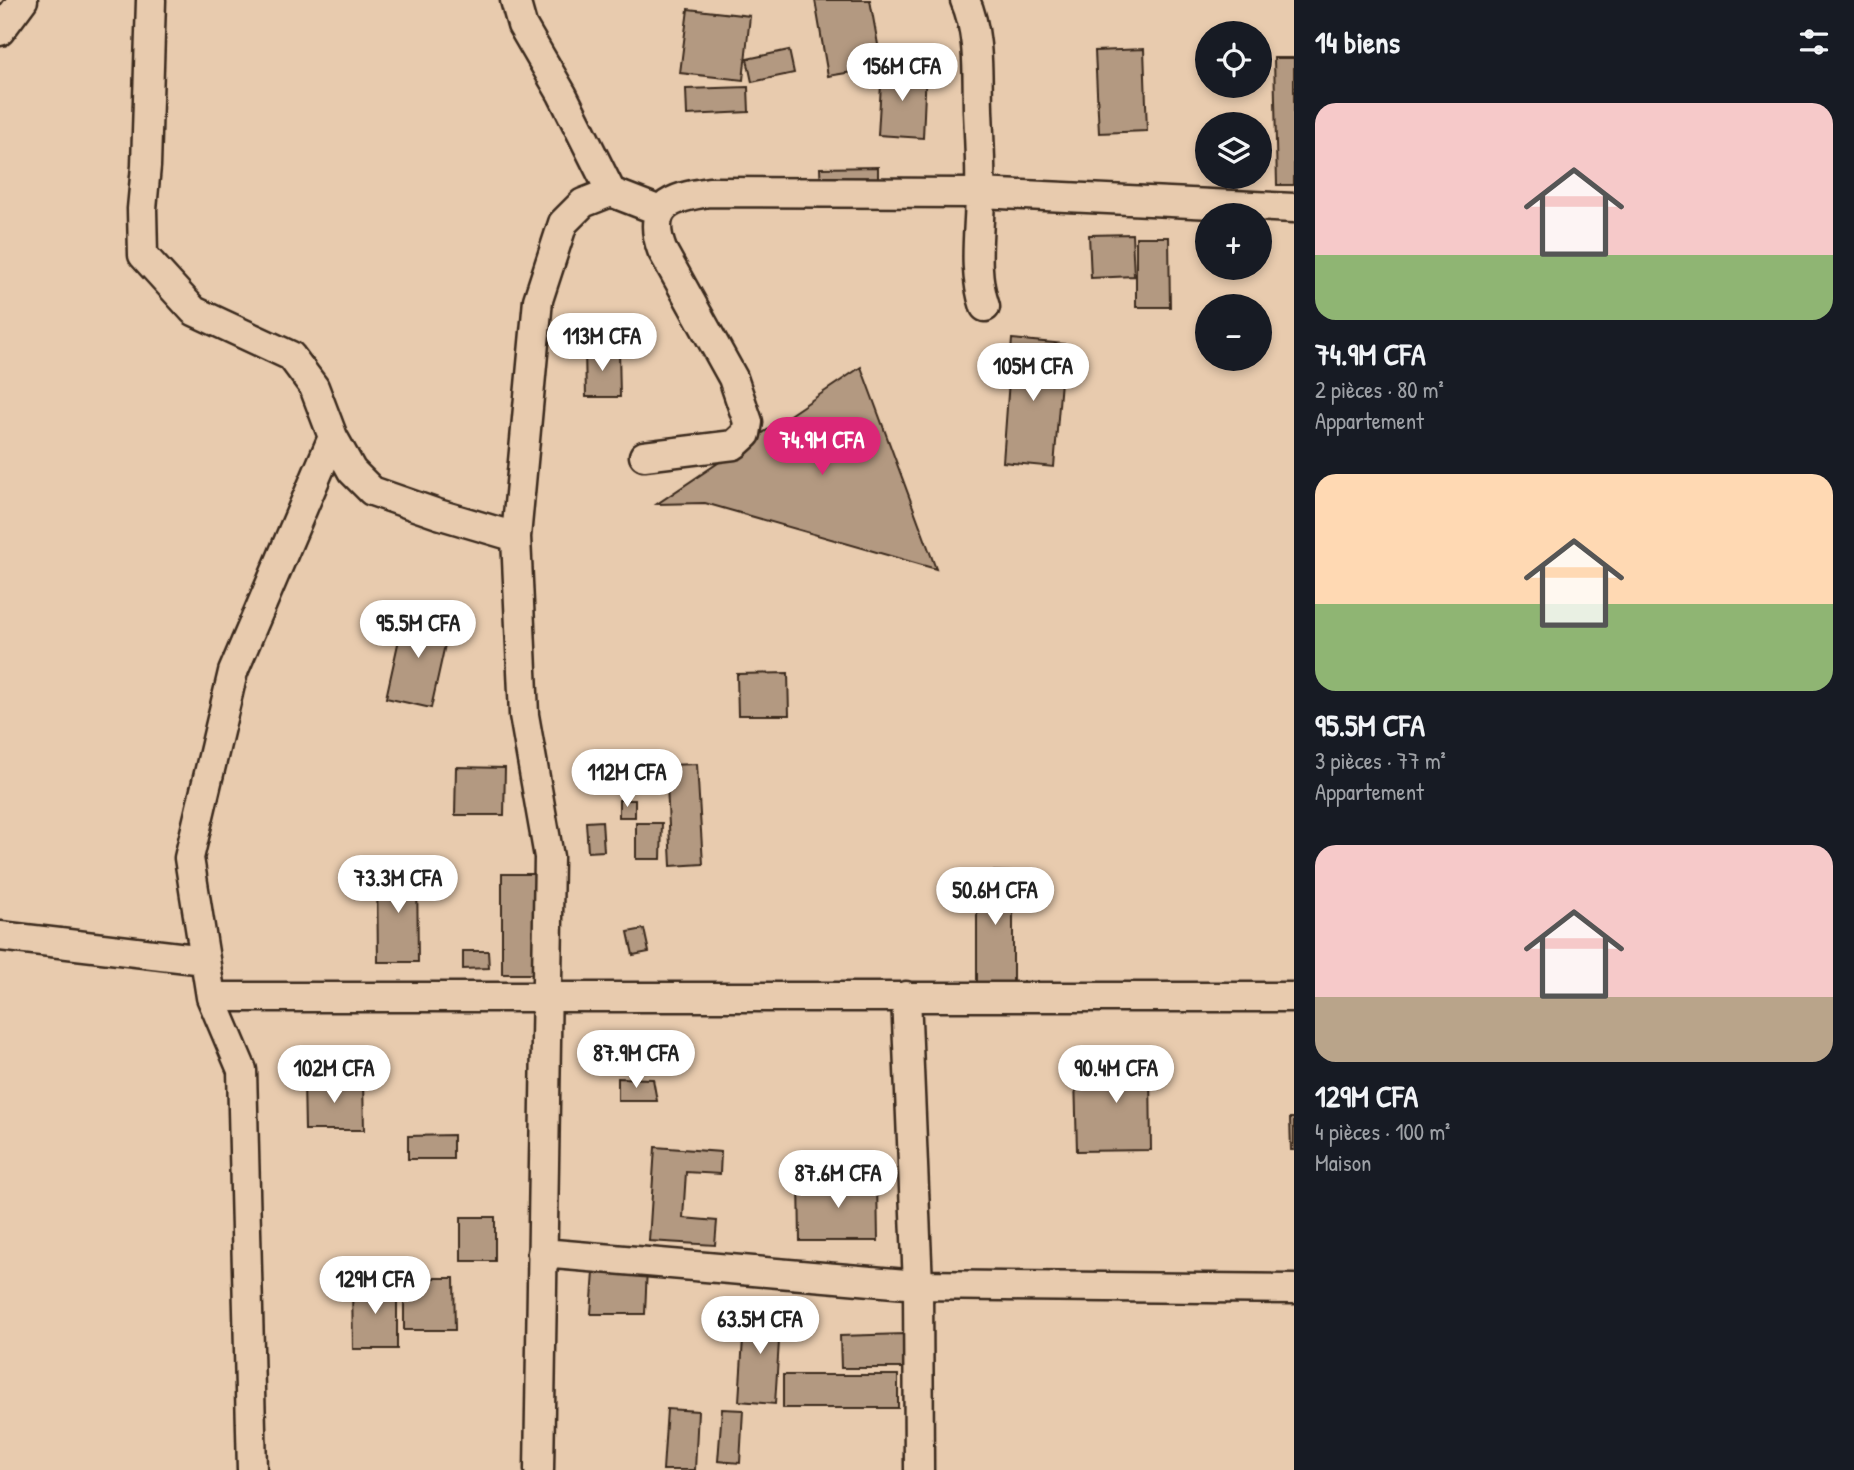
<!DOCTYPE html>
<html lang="fr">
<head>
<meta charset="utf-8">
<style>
  :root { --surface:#171b24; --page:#242831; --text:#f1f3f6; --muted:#9ea1a6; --accent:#db2777 }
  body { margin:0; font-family:"Patrick Hand",sans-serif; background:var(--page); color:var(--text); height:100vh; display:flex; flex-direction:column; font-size:26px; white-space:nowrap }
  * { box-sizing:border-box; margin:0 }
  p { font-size:23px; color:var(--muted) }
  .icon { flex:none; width:38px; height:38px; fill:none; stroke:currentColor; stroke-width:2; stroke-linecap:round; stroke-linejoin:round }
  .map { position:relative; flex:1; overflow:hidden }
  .side { display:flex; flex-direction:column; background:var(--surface); width:560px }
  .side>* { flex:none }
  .tools { position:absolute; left:1195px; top:21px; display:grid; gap:14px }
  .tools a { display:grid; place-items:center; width:77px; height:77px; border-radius:50%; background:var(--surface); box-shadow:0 4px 10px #0003; font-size:35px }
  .price { position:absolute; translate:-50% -60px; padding:0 16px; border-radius:24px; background:#fff; color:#222; font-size:23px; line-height:46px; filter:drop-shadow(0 2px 4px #0008) }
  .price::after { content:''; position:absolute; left:50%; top:42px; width:21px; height:16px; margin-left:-10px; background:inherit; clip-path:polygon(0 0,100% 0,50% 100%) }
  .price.selected { background:var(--accent); color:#fff }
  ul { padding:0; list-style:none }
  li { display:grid; align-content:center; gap:14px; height:371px; padding:0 21px }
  li span { display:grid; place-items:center; height:217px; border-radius:21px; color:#555 }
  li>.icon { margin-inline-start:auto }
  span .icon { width:126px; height:126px; fill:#fffc; stroke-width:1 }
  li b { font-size:30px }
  h2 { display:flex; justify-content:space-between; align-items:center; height:84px; padding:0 21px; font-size:30px }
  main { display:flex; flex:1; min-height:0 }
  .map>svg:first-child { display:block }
  .building { fill:#b39981; stroke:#3b2a1e; stroke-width:2 }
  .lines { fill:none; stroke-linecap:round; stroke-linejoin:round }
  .street-casing { stroke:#3b2a1e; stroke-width:33 }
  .street { stroke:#e8cbae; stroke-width:28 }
</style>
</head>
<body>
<main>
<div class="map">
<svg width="1294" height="1470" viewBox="0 0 1294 1470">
  <rect width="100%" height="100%" fill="#e8cbae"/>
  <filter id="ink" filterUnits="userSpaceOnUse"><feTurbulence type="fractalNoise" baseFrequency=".0143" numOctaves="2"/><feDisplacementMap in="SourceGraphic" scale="14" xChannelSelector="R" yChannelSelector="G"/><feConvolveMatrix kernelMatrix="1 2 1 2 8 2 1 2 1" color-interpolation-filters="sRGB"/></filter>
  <g filter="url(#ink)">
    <!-- building -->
    <path class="building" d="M 815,0 L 870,0 L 882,67 L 828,76 Z
      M 688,9 L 750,16 L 743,80 L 680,73 Z
      M 1144,49 L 1147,131 L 1099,133 L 1095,51 Z
      M 789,50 L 794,73 L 752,82 L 747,59 Z
      M 1274,58 L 1294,58 L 1294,185 L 1277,185 Z
      M 882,67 L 926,70 L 923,138 L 878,135 Z
      M 748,87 L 749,112 L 687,115 L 686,89 Z
      M 878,167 L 878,188 L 821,189 L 820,168 Z
      M 1132,234 L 1134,276 L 1091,278 L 1089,235 Z
      M 1136,237 L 1169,237 L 1170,307 L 1136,307 Z
      M 1012,339 L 1064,344 L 1054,467 L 1003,462 Z
      M 585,349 L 619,349 L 620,397 L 586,397 Z
      M 861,367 L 936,569 L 705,503 L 657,504 Z
      M 405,612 L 450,622 L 431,708 L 386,698 Z
      M 788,673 L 789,715 L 738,715 L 737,674 Z
      M 697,764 L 703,864 L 671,866 L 666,765 Z
      M 456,767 L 505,768 L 504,815 L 455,815 Z
      M 619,800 L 635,800 L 635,817 L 619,817 Z
      M 602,821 L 604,851 L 588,852 L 586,822 Z
      M 636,823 L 662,823 L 661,859 L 636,859 Z
      M 417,867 L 418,962 L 378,962 L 377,868 Z
      M 977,871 L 1013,872 L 1013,983 L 977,983 Z
      M 502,874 L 536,874 L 536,974 L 502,974 Z
      M 644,929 L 649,952 L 633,955 L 628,932 Z
      M 463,951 L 488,951 L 489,968 L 463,969 Z
      M 1118,1050 L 1156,1050 L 1156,1071 L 1150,1071 L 1151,1150 L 1077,1151 L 1075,1077 L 1098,1077 L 1099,1066 L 1118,1066 Z
      M 618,1078 L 653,1079 L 657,1101 L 618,1101 Z
      M 304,1080 L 363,1080 L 364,1130 L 305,1130 Z
      M 1290,1118 L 1294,1118 L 1294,1150 L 1291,1150 Z
      M 453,1135 L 453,1159 L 408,1159 L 408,1136 Z
      M 655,1147 L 721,1152 L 720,1174 L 686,1172 L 683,1218 L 717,1221 L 715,1245 L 649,1241 Z
      M 799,1180 L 877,1180 L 878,1241 L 800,1241 Z
      M 461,1217 L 495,1217 L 495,1261 L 461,1261 Z
      M 647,1267 L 645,1314 L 591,1314 L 594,1272 Z
      M 404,1278 L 454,1278 L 455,1330 L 404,1330 Z
      M 352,1284 L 397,1284 L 397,1349 L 353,1349 Z
      M 745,1308 L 781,1310 L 775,1404 L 739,1401 Z
      M 904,1334 L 905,1368 L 841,1368 L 840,1336 Z
      M 783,1375 L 898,1375 L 898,1408 L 783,1408 Z
      M 667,1409 L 698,1411 L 695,1470 L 663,1470 Z
      M 722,1409 L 743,1410 L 740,1463 L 718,1461 Z"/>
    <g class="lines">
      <defs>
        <path id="street" d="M 151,0 L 146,166 L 142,209 L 143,255 L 194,311 L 291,356 L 314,387 L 333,437 L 352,471 L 372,491 L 438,514 L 516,537
          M 515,0 L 522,25 L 562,94 L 611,192
          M 965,0 C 980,34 977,74 978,110 C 979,137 981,164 980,191 C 980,231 972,268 985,307
          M 0,31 L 23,0
          M 644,456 L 734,445 L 746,434 L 748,422 L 733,378 L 662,250 C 646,206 670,198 709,192 L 980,193 L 1294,208
          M 0,936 L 204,960
          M 906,996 L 918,1285 L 919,1470
          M 211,997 L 1294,997
          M 542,1253 L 918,1285 L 1294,1289
          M 252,1470 L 242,1070 L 211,997 L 189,858 L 233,672 L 333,437
          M 539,1470 L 549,857 L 524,715 L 516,537 L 538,300 L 563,223 L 583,203 L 611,192 L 660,211"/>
      </defs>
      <!-- street casing -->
      <use href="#street" class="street-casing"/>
      <!-- street -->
      <use href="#street" class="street"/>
    </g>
  </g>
</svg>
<div class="tools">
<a><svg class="icon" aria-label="locate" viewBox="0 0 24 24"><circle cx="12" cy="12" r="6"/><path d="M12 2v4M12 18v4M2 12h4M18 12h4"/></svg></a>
<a><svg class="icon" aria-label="layers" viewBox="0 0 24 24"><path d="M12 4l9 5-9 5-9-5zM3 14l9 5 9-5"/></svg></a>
<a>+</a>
<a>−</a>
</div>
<b class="price" style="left:902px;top:103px">156M CFA</b>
<b class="price" style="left:602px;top:373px">113M CFA</b>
<b class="price" style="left:1033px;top:403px">105M CFA</b>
<b class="price selected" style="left:822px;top:477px">74.9M CFA</b>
<b class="price" style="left:418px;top:660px">95.5M CFA</b>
<b class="price" style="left:627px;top:809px">112M CFA</b>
<b class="price" style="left:398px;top:915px">73.3M CFA</b>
<b class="price" style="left:995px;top:927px">50.6M CFA</b>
<b class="price" style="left:636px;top:1090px">87.9M CFA</b>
<b class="price" style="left:334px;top:1105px">102M CFA</b>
<b class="price" style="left:1116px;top:1105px">90.4M CFA</b>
<b class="price" style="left:838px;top:1210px">87.6M CFA</b>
<b class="price" style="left:375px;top:1316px">129M CFA</b>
<b class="price" style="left:760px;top:1356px">63.5M CFA</b>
</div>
<section class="side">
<h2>14 biens<svg class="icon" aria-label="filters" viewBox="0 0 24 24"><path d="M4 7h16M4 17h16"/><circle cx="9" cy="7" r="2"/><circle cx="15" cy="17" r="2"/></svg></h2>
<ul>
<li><span style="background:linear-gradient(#f6c9c9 70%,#8fb573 0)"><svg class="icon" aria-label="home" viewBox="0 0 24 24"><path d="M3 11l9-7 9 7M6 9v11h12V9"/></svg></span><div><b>74.9M CFA</b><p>2 pièces · 80 m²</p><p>Appartement</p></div></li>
<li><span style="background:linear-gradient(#ffd9b3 60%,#8fb573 0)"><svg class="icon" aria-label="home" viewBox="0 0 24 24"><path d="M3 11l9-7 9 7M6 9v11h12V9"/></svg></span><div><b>95.5M CFA</b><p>3 pièces · 77 m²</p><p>Appartement</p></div></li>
<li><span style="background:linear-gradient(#f6c9c9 70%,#b9a48a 0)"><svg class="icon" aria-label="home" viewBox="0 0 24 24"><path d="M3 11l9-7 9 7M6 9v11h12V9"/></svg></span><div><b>129M CFA</b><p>4 pièces · 100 m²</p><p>Maison</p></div></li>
</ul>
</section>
</main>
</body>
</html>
